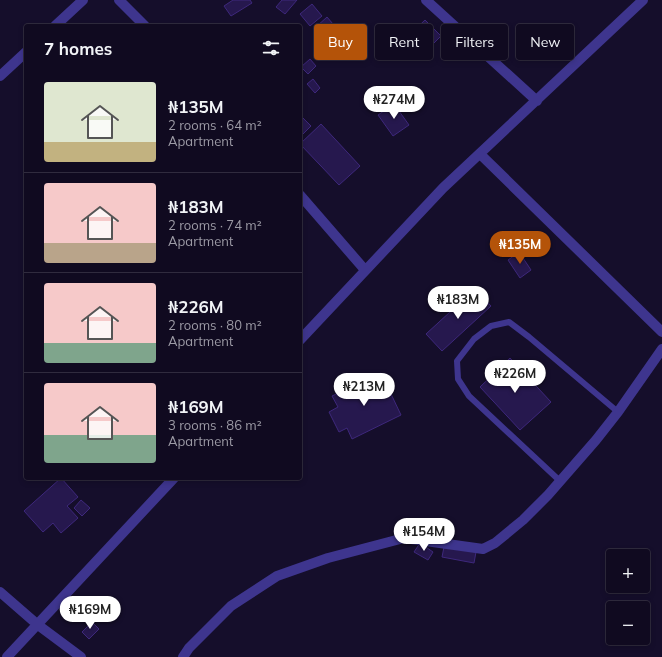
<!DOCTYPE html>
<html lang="en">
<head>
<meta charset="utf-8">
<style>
  :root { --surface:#100a20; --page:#191329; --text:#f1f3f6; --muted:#9c9aa5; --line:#302b3e; --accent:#b45309 }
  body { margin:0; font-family:Mulish,sans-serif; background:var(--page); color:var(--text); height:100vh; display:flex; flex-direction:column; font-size:15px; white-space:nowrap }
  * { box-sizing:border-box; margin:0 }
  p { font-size:13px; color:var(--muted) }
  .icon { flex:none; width:22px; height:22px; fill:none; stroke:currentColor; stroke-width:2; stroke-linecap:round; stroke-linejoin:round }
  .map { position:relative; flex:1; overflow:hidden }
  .drawer { position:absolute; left:24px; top:24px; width:278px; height:456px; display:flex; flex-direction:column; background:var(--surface); border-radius:4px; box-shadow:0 2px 6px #0003,0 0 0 1px var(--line) }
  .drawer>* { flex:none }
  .top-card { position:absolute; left:314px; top:24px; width:288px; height:36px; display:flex; gap:8px }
  .tools { position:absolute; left:606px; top:549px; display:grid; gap:8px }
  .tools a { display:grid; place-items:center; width:44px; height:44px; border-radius:4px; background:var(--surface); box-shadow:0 2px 6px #0003,0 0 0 1px var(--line); font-size:20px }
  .price { position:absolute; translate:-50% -34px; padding:0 9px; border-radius:14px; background:#fff; color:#222; font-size:13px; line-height:26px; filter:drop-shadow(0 1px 2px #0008) }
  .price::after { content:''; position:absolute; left:50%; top:24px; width:12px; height:9px; margin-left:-6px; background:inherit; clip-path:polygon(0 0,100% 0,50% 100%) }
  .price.selected { background:var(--accent); color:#fff }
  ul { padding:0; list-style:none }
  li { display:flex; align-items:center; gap:12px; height:100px; padding:0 20px }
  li+li { border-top:1px solid var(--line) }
  li span { display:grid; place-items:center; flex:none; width:112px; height:80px; border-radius:4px; color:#555 }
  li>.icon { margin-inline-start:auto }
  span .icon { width:48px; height:48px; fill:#fffc; stroke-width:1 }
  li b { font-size:17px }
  h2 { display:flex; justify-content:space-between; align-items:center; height:48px; padding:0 20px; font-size:17px }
  .chip { padding:0 14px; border-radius:4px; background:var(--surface); box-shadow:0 2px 6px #0003,0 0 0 1px var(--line); font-size:14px; line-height:36px }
  .chip.selected { background:var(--accent); color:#fff }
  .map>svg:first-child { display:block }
  .building { fill:#26184e; stroke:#3e287c }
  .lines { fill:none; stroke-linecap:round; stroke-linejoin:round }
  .service { stroke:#3e358e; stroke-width:6 }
  .minor { stroke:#3e358e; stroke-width:10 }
</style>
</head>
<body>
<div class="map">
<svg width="662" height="657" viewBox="0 0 662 657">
  <rect width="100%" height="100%" fill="#150e2b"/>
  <!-- building -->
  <path class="building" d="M 233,0 L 250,0 L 252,3 L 231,16 L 224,6 Z
    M 282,0 L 297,0 L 285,14 L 276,7 Z
    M 312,4 L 322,16 L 310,26 L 300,14 Z
    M 327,17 L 333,24 L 322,34 L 316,27 Z
    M 425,20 L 441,36 L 418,59 L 402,42 Z
    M 353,42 L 358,47 L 348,56 L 344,51 Z
    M 310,59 L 316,66 L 308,74 L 301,67 Z
    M 313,79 L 320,88 L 315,93 L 307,84 Z
    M 394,104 L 409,125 L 393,136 L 378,115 Z
    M 300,115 L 311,126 L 300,137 Z
    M 321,124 L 360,166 L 339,185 L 300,144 Z
    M 519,252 L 531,270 L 520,278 L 508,260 Z
    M 475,289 L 491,306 L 442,351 L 426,334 Z
    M 510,358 L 551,402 L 520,430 L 480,387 Z
    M 381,373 L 401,415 L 352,439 L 347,428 L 339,432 L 329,412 L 338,407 L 332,396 Z
    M 61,478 L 78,497 L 67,506 L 78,518 L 61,533 L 53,523 L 43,532 L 24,511 Z
    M 81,500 L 90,508 L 82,516 L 74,508 Z
    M 420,543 L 433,552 L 428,560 L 414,552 Z
    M 444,547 L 476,552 L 474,563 L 442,557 Z
    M 92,622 L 99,629 L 89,639 L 82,632 Z"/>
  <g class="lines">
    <!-- service -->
    <path class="service" d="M 560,481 L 469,396 L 458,379 L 457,361 L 474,339 L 491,326 L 509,322 L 529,337 L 618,412"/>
    <!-- minor -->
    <path class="minor" d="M 119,0 L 145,26
      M 426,0 L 537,101
      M 55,26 L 83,0
      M 0,76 L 26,52
      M 480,154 L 662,332
      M 300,195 L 365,270
      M 300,340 L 443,188 L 643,0
      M 0,592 L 38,625 L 81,657
      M 7,657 L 174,478
      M 183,657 L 189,648 L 231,606 L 277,576 L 328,558 L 404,538 L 483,549 L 495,543 L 523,520 L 548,495 L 596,440 L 618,412 L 662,349"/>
  </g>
</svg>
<div class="tools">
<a>+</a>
<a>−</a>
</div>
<b class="price" style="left:394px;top:120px">₦274M</b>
<b class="price selected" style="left:520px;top:265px">₦135M</b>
<b class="price" style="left:458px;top:320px">₦183M</b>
<b class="price" style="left:515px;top:394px">₦226M</b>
<b class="price" style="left:364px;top:407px">₦213M</b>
<b class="price" style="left:424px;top:552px">₦154M</b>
<b class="price" style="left:90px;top:630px">₦169M</b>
<div class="top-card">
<a class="chip selected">Buy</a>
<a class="chip">Rent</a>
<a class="chip">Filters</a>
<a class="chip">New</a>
</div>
<section class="drawer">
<h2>7 homes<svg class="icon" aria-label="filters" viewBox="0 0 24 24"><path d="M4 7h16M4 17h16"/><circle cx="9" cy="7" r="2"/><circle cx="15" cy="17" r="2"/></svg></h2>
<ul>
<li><span style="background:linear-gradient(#dfe7d0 75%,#c2b280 0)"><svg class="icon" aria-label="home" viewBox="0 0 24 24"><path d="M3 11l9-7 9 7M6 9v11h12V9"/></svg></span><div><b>₦135M</b><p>2 rooms · 64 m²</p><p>Apartment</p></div></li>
<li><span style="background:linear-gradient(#f6c9c9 75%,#b9a48a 0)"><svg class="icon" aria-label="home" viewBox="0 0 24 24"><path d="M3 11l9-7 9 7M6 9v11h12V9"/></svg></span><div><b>₦183M</b><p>2 rooms · 74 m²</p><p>Apartment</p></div></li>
<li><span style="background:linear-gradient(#f6c9c9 75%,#7fa58c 0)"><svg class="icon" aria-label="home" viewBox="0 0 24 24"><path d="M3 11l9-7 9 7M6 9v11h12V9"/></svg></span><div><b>₦226M</b><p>2 rooms · 80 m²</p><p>Apartment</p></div></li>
<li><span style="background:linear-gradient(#f6c9c9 65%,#7fa58c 0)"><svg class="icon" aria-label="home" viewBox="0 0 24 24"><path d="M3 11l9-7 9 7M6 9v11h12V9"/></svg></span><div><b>₦169M</b><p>3 rooms · 86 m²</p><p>Apartment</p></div></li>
</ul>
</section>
</div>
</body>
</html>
